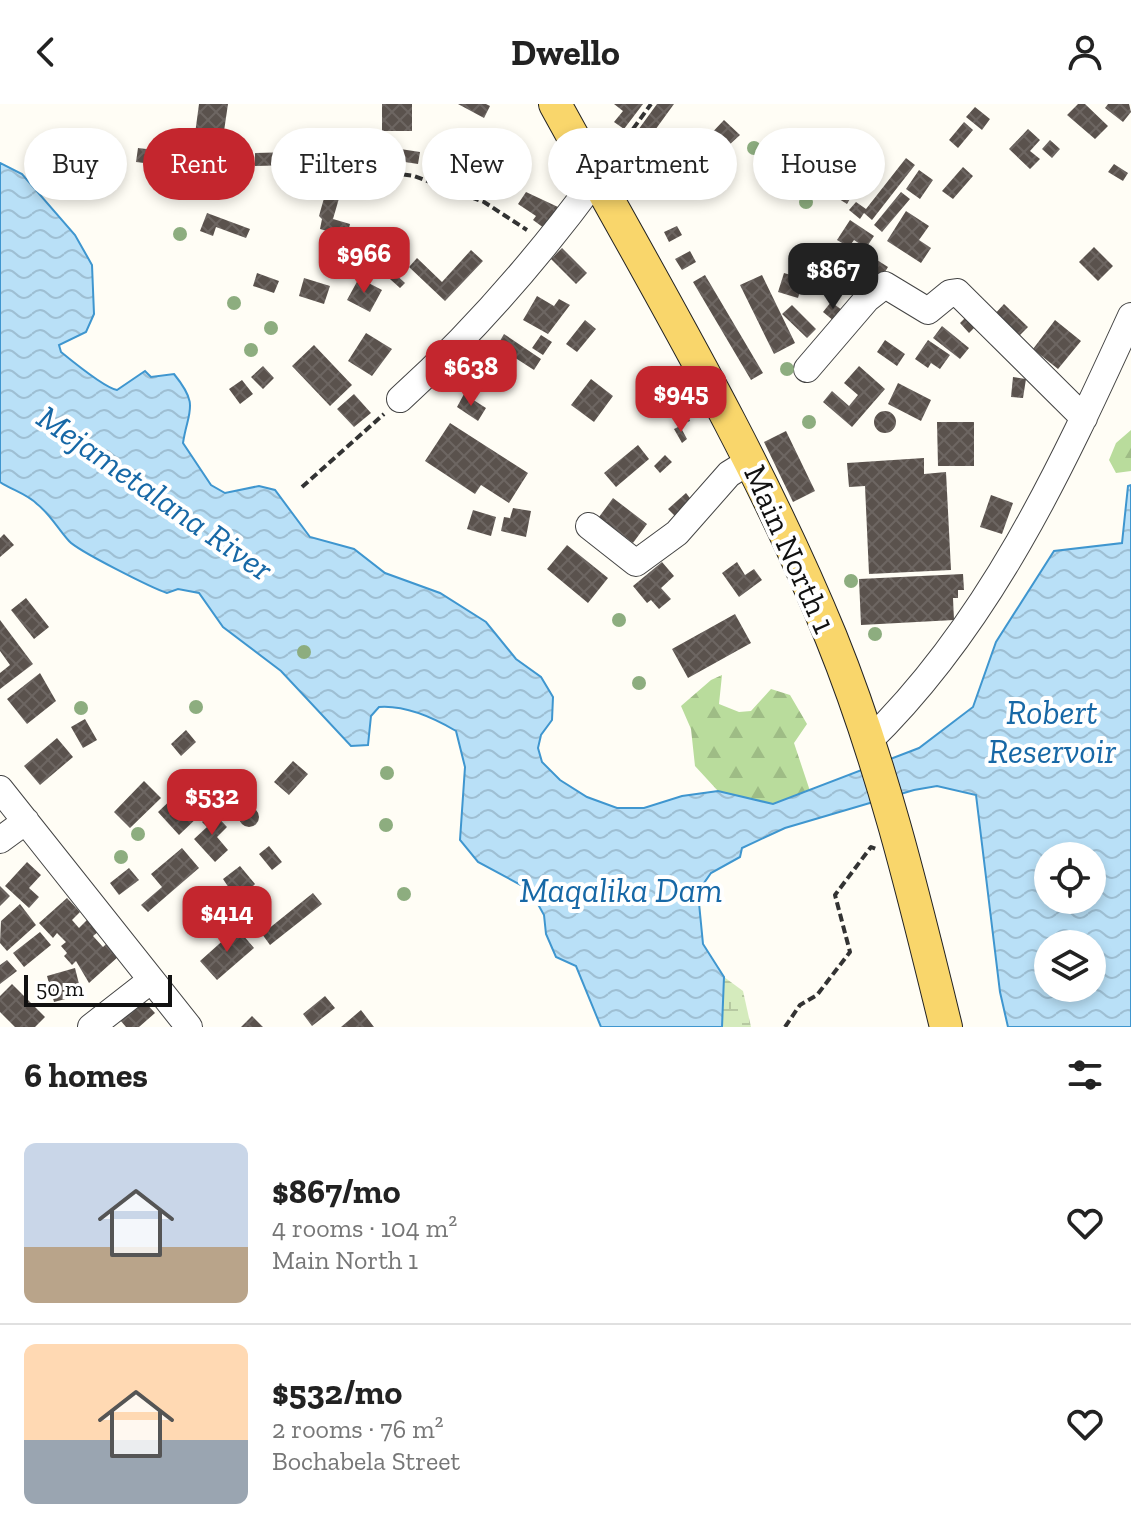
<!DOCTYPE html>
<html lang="en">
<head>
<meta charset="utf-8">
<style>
  :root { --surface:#fff; --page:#f6f6f6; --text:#222; --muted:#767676; --line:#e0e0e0; --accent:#c4262e }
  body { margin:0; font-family:"Zilla Slab",serif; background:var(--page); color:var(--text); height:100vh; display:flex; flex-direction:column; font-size:30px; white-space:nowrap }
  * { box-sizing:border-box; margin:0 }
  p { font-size:26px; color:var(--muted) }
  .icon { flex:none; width:44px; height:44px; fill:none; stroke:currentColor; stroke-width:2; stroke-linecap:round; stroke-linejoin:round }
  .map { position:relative; height:923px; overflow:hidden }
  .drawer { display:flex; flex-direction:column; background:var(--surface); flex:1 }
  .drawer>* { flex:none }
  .hud { position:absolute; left:24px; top:24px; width:1084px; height:72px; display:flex; gap:16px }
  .fabs { position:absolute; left:1034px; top:738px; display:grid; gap:16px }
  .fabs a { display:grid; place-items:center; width:72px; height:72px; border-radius:50%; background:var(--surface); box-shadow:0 4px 12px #0003; font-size:40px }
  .scale { position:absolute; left:24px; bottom:20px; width:148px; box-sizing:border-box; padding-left:8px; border:4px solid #111; border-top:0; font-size:22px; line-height:28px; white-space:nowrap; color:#111; -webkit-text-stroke:6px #fff; paint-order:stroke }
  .price { position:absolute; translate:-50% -68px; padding:0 18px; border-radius:16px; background:var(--accent); color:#fff; font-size:26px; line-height:52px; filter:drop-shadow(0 2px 4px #0008) }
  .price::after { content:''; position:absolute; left:50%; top:48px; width:24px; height:18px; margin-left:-12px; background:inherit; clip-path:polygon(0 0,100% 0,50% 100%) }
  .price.current { background:#222; color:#fff }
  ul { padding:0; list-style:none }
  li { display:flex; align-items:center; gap:24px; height:200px; padding:0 24px }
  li+li { border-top:2px solid var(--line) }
  li span { display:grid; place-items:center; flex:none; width:224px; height:160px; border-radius:12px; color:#555 }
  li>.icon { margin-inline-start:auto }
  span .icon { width:96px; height:96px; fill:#fffc; stroke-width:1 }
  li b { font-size:34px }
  h2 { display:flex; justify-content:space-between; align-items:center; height:96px; padding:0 24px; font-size:34px }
  .pill { padding:0 28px; border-radius:36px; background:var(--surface); box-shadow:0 4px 12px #0003; font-size:28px; line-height:72px }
  .pill.current { background:var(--accent); color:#fff }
  header { display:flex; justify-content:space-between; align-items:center; height:104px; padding:0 24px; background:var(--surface); font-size:36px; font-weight:800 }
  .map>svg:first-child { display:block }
  .forest { fill:url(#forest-firs) }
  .wetland { fill:url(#wetland-marsh) }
  .water { fill:url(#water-waves); stroke:#3f96cf; stroke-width:2; fill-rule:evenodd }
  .building { fill:url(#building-cross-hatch) }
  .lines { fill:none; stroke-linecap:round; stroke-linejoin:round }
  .minor-casing { stroke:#444; stroke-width:28 }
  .major-casing { stroke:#222; stroke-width:34 }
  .path { stroke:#333; stroke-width:4; stroke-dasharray:8 4; stroke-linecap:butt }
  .minor { stroke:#fff; stroke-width:26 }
  .major { stroke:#f9d66b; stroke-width:32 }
  .tree { fill:#8dad7f }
  .labels { text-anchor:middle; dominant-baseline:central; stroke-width:8; stroke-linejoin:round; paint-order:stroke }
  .street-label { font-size:32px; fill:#111; stroke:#fff }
  .water-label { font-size:34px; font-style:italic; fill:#1768a6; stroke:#fff }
</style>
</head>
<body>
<header><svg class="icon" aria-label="back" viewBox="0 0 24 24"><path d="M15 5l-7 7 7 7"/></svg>Dwello<svg class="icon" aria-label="person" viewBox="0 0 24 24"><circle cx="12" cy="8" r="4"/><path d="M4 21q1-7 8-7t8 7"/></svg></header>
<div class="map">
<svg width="1131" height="923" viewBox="0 0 1131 923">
  <defs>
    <pattern id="forest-firs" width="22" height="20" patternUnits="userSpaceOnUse" patternTransform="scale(2)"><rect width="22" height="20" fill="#b9dc9c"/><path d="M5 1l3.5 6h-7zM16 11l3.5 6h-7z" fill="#9ebc85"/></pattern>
    <pattern id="wetland-marsh" width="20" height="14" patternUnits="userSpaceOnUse" patternTransform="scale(2)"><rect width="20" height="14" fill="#d5ebbd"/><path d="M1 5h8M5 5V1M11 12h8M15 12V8" fill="none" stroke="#b6c8a1"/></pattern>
    <pattern id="water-waves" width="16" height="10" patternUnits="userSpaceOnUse" patternTransform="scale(2)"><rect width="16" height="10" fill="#b9e0f7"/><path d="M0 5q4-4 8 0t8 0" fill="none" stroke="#9ebfd3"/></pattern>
    <pattern id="building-cross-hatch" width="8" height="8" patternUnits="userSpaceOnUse" patternTransform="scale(2)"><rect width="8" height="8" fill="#5a524d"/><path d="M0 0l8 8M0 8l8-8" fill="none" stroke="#6d6662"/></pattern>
  </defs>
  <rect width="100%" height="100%" fill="#fffdf5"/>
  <!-- forest -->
  <path class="forest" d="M 1131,326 L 1131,367 L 1116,369 L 1109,356 L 1116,339 Z
    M 722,571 L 719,600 L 739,608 L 751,607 L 771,585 L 790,591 L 807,620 L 794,639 L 810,687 L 773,701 L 718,687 L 695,662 L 691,625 L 681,602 L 711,576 Z"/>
  <!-- wetland -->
  <path class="wetland" d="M 724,873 L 743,887 L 751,923 L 722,923 Z"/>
  <!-- water -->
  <path class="water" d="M 0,59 L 22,70 L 75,131 L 92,161 L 94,210 L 86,228 L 59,241 L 61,248 C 72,257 106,284 117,286 L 145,267 L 151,273 L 174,270 C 200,302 188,306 183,339 L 211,381 L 225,389 L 259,382 L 275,386 L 310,433 L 354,445 L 385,469 L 440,489 L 486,518 L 516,555 L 541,573 L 553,593 L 552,616 L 541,631 L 538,644 L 542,658 L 560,676 L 587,693 L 617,704 L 644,704 L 682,692 L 718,687 L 773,700 L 919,644 L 973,603 L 996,538 L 1054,447 L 1122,439 L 1128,382 L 1131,381 L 1131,923 L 1008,923 L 1000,888 L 976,691 L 937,682 L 914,686 L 785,724 L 742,744 L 740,753 L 711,769 L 702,782 L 699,799 L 703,840 L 724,873 L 722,923 L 601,923 L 576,862 L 556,853 L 546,830 L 544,811 L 530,786 L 478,758 L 460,736 L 465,663 L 456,627 C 434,614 406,601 379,603 L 371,612 L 368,641 L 351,642 L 281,567 L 223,523 L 199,489 L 178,485 L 167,489 C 152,484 78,447 69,437 C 58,425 50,410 37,400 C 27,390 12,386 0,378 ZM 1048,752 L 1092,752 L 1092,796 L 1048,796 ZM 1048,840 L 1092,840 L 1092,884 L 1048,884 Z"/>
  <!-- building -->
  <path class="building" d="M 199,0 L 228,0 L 223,34 L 195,30 Z
    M 382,0 L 412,0 L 412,27 L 382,27 Z
    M 458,0 L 486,0 L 490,2 L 484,14 Z
    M 614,0 L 643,0 L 624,25 L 614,18 L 623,7 Z
    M 657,0 L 674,0 L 650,33 L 642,28 L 633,40 L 630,37 Z
    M 1078,0 L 1085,0 L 1108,22 L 1095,35 L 1067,11 Z
    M 1108,0 L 1129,0 L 1131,8 L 1123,18 L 1105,4 Z
    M 975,3 L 990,15 L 982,26 L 966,13 Z
    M 724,16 L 740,31 L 705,63 L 685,44 L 700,29 L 706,35 Z
    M 964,18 L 973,26 L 958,44 L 949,36 Z
    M 1028,25 L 1040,36 L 1030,47 L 1040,55 L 1030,65 L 1009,45 Z
    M 1050,36 L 1060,45 L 1052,54 L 1042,45 Z
    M 361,39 L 420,48 L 418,60 L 359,51 Z
    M 469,39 L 485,46 L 479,58 L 463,50 Z
    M 778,40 L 854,88 L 847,100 L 771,52 Z
    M 138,44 L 163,47 L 160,61 L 136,58 Z
    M 295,48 L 295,61 L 255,62 L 255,49 Z
    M 171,49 L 212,55 L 210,68 L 169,61 Z
    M 435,50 L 510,83 L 506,94 L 430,61 Z
    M 906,54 L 915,61 L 872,116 L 864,109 L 860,115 L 849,106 L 856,98 L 866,105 Z
    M 1114,60 L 1128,69 L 1123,77 L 1108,68 Z
    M 963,63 L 973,72 L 953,95 L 942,87 Z
    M 919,66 L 933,76 L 920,95 L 906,85 Z
    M 328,80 L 342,84 L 333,115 L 350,120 L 347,133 L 320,125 L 322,115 L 319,112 Z
    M 526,88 L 558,103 L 544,124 L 533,116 L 536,112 L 518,100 Z
    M 901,88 L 910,95 L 882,128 L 874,121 Z
    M 906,107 L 929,122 L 919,136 L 931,144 L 921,159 L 887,137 Z
    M 207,109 L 250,125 L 246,134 L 216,123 L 213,132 L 200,127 Z
    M 850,116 L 874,132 L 866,144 L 854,136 L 849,143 L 837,136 Z
    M 677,122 L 682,131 L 669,138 L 664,128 Z
    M 1094,143 L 1113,162 L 1098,177 L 1079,158 Z
    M 367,144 L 405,179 L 400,184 L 362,150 Z
    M 562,144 L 587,169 L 576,180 L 551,155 Z
    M 471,146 L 483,157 L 445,197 L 409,163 L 417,154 L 442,178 Z
    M 690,147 L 696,158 L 682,166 L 675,155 Z
    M 877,156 L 888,163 L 880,176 L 869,169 Z
    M 257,169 L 279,177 L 274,189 L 253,182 Z
    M 784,169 L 804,175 L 798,194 L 778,188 Z
    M 705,171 L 763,269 L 751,276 L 693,178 Z
    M 762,171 L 795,239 L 774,250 L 740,181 Z
    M 304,174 L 330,182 L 324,200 L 299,192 Z
    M 359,174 L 382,186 L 370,208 L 347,196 Z
    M 537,192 L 554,202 L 559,195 L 570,201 L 548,230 L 523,216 Z
    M 831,198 L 842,206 L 834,217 L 823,208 Z
    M 1004,200 L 1028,223 L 1016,235 L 993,212 Z
    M 792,201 L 816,225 L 807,234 L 782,210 Z
    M 966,213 L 975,223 L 969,229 L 960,219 Z
    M 585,216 L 596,225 L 577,248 L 566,240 Z
    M 1055,216 L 1081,237 L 1058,265 L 1033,245 Z
    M 942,222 L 969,244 L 960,255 L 933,234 Z
    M 366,229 L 392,245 L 372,272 L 348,257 Z
    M 504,230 L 541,255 L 534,266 L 497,242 Z
    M 541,231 L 552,238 L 543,251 L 532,244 Z
    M 885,236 L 905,250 L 897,262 L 877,248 Z
    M 928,236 L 950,251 L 940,265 L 931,259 L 928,264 L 915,255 Z
    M 314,241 L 352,281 L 330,302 L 292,262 Z
    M 263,262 L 274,274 L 263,285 L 251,273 Z
    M 859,262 L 885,285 L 852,323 L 823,298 L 832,287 L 849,302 L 858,291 L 844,279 Z
    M 1013,273 L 1026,275 L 1023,294 L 1011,293 Z
    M 591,275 L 613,292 L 594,318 L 571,301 Z
    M 242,276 L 253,290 L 240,300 L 229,285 Z
    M 898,279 L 931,296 L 921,317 L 888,300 Z
    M 354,290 L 371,309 L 354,323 L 337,305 Z
    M 464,290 L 486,304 L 478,317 L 457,303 Z
    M 682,298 L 690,317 L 683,320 L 674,301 Z
    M874 318a11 11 0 1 1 22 0a11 11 0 1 1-22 0Z
    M 937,318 L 974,318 L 974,362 L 938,362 Z
    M 450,319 L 528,369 L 509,399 L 481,381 L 475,390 L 425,357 Z
    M 680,322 L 687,335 L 682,339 L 674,325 Z
    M 786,327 L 815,387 L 793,398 L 764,338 Z
    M 638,341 L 649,355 L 616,383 L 604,369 Z
    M 665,351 L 672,358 L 660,369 L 654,362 Z
    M 924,354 L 924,370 L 946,368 L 951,466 L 869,470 L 865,382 L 849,383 L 847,359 Z
    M 686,389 L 696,402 L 679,416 L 668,405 Z
    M 991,391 L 1013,399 L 1002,430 L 980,423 Z
    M 613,394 L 647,420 L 633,439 L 599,413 Z
    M 513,404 L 531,407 L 526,433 L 501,427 L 504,413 L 510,414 Z
    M 473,406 L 496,413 L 491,432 L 467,425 Z
    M 4,430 L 14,441 L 0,453 L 0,434 Z
    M 567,441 L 608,474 L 588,499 L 547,465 Z
    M 662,458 L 674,472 L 661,484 L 671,495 L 659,505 L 651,496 L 647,499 L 633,482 Z
    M 737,458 L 745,471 L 754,465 L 762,476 L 739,493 L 722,469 Z
    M 963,470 L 964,486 L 958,486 L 958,494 L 953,494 L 954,516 L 861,521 L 859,475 Z
    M 26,494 L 49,523 L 34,535 L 11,506 Z
    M 735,510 L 751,539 L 688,574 L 672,545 Z
    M 0,516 L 33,560 L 0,585 L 0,569 L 10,561 L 0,547 Z
    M 40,569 L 56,597 L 27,620 L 7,595 Z
    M 85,615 L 97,636 L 83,644 L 71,623 Z
    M 186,626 L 196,638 L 181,652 L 171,640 Z
    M 57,634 L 73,653 L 40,681 L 24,662 Z
    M 293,657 L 308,670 L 289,691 L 274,678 Z
    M 144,677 L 161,694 L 130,724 L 114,708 Z
    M 179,688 L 200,711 L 179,731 L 158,708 Z
    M239 713a10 10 0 1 1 20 0a10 10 0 1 1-20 0Z
    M 213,708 L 227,723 L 217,733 L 228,746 L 215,758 L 194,735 L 207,723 L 202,718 Z
    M 269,742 L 282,758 L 272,766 L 259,750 Z
    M 182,744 L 199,764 L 148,808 L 141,801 L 162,783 L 151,770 Z
    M 27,758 L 41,771 L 29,784 L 39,793 L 29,804 L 5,782 Z
    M 240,762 L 255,780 L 252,783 L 257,790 L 241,802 L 223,775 Z
    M 129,764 L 139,776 L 119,791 L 110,779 Z
    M 0,782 L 10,792 L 0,802 Z
    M 313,789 L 322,800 L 270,841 L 262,830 Z
    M 67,794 L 80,808 L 72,816 L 79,824 L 87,816 L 98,828 L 93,832 L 103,843 L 108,838 L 119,852 L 89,879 L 76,857 L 72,861 L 64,852 L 67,849 L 61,842 L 66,838 L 57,829 L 53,834 L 39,819 Z
    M 20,800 L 36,821 L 7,847 L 0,839 L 1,817 Z
    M 237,824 L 254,844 L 217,876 L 200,857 Z
    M 40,828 L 51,841 L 24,863 L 13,849 Z
    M 7,856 L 17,867 L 0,880 L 0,861 Z
    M 75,864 L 80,884 L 71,886 L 73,893 L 54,898 L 47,872 Z
    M 12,880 L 45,913 L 35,923 L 15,923 L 0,908 L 0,892 Z
    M 325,892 L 335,904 L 312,922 L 303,910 Z
    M 143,896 L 155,909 L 139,923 L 126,923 L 120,916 Z
    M 361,906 L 374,923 L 341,923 Z
    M 252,912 L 263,923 L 241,923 Z"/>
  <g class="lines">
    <defs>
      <path id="minor" d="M 807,265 L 867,195 L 885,181 L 928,207 L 950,189 L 957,188 L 1084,314
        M 400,295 C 474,228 537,155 596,75
        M 589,422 L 636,459 L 677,429 L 729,370 L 750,357
        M 867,639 C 989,521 1061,365 1131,212
        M 0,685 L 189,923
        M 0,736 L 26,717
        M 91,923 L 150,877"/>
      <path id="major" d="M 555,0 C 651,175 755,348 831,533 C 882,659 914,792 946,923"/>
    </defs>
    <!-- minor casing -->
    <use href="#minor" class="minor-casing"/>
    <!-- major casing -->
    <use href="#major" class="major-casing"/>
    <!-- path -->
    <path class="path" d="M 612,54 L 651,0
      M 320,59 L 414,72 L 484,98 L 527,126
      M 302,383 L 384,310
      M 785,923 L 800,901 L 817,891 L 850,848 L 835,791 L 871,743 L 876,745"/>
    <!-- minor -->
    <use href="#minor" class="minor"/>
    <!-- major -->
    <use href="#major" class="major"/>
  </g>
  <!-- trees -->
  <g class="tree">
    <circle cx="754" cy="44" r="7"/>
    <circle cx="318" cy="50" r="7"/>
    <circle cx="355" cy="74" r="7"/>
    <circle cx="806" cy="98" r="7"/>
    <circle cx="180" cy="130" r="7"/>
    <circle cx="234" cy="199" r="7"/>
    <circle cx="271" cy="224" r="7"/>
    <circle cx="251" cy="246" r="7"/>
    <circle cx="787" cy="265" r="7"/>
    <circle cx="809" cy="318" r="7"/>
    <circle cx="851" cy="477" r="7"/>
    <circle cx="619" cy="516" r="7"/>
    <circle cx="875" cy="530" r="7"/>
    <circle cx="304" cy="548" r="7"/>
    <circle cx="639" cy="579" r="7"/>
    <circle cx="196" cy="603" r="7"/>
    <circle cx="81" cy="604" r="7"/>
    <circle cx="387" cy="669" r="7"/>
    <circle cx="386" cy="721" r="7"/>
    <circle cx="138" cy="730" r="7"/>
    <circle cx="121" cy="753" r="7"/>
    <circle cx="404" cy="790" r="7"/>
  </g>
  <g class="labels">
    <!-- street labels -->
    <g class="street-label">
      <text transform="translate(790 445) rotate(66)">Main North 1</text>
    </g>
    <!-- water labels -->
    <g class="water-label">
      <text transform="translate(155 389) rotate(35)">Mejametalana River</text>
      <text x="1052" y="608">Robert<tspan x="1052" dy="39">Reservoir</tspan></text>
      <text x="621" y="786">Maqalika Dam</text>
    </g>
  </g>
</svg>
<div class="fabs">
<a><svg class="icon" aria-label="locate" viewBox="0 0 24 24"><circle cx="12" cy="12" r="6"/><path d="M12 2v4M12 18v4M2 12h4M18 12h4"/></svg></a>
<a><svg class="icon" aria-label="layers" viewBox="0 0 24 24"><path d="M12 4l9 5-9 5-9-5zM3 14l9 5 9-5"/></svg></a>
</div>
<div class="scale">50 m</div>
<b class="price" style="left:364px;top:191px">$966</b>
<b class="price current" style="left:833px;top:207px">$867</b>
<b class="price" style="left:471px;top:304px">$638</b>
<b class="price" style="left:681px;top:330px">$945</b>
<b class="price" style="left:212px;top:733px">$532</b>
<b class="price" style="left:227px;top:850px">$414</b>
<div class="hud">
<a class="pill">Buy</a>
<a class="pill current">Rent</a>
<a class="pill">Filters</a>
<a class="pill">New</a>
<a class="pill">Apartment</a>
<a class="pill">House</a>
</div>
</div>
<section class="drawer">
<h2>6 homes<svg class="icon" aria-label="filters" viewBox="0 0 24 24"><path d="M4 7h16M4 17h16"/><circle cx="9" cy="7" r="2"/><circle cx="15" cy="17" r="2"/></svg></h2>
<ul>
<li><span style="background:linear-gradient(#c9d6e8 65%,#b9a48a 0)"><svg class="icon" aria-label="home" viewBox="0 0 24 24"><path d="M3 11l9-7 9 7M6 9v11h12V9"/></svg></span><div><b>$867/mo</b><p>4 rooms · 104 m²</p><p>Main North 1</p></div><svg class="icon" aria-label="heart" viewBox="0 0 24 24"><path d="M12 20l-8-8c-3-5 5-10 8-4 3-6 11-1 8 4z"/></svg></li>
<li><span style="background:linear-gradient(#ffd9b3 60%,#9aa5b1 0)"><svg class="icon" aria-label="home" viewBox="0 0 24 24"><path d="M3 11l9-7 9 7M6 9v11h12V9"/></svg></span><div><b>$532/mo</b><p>2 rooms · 76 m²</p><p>Bochabela Street</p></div><svg class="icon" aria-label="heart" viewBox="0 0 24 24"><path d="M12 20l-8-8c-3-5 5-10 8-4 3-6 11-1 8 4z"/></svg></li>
</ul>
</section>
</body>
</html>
